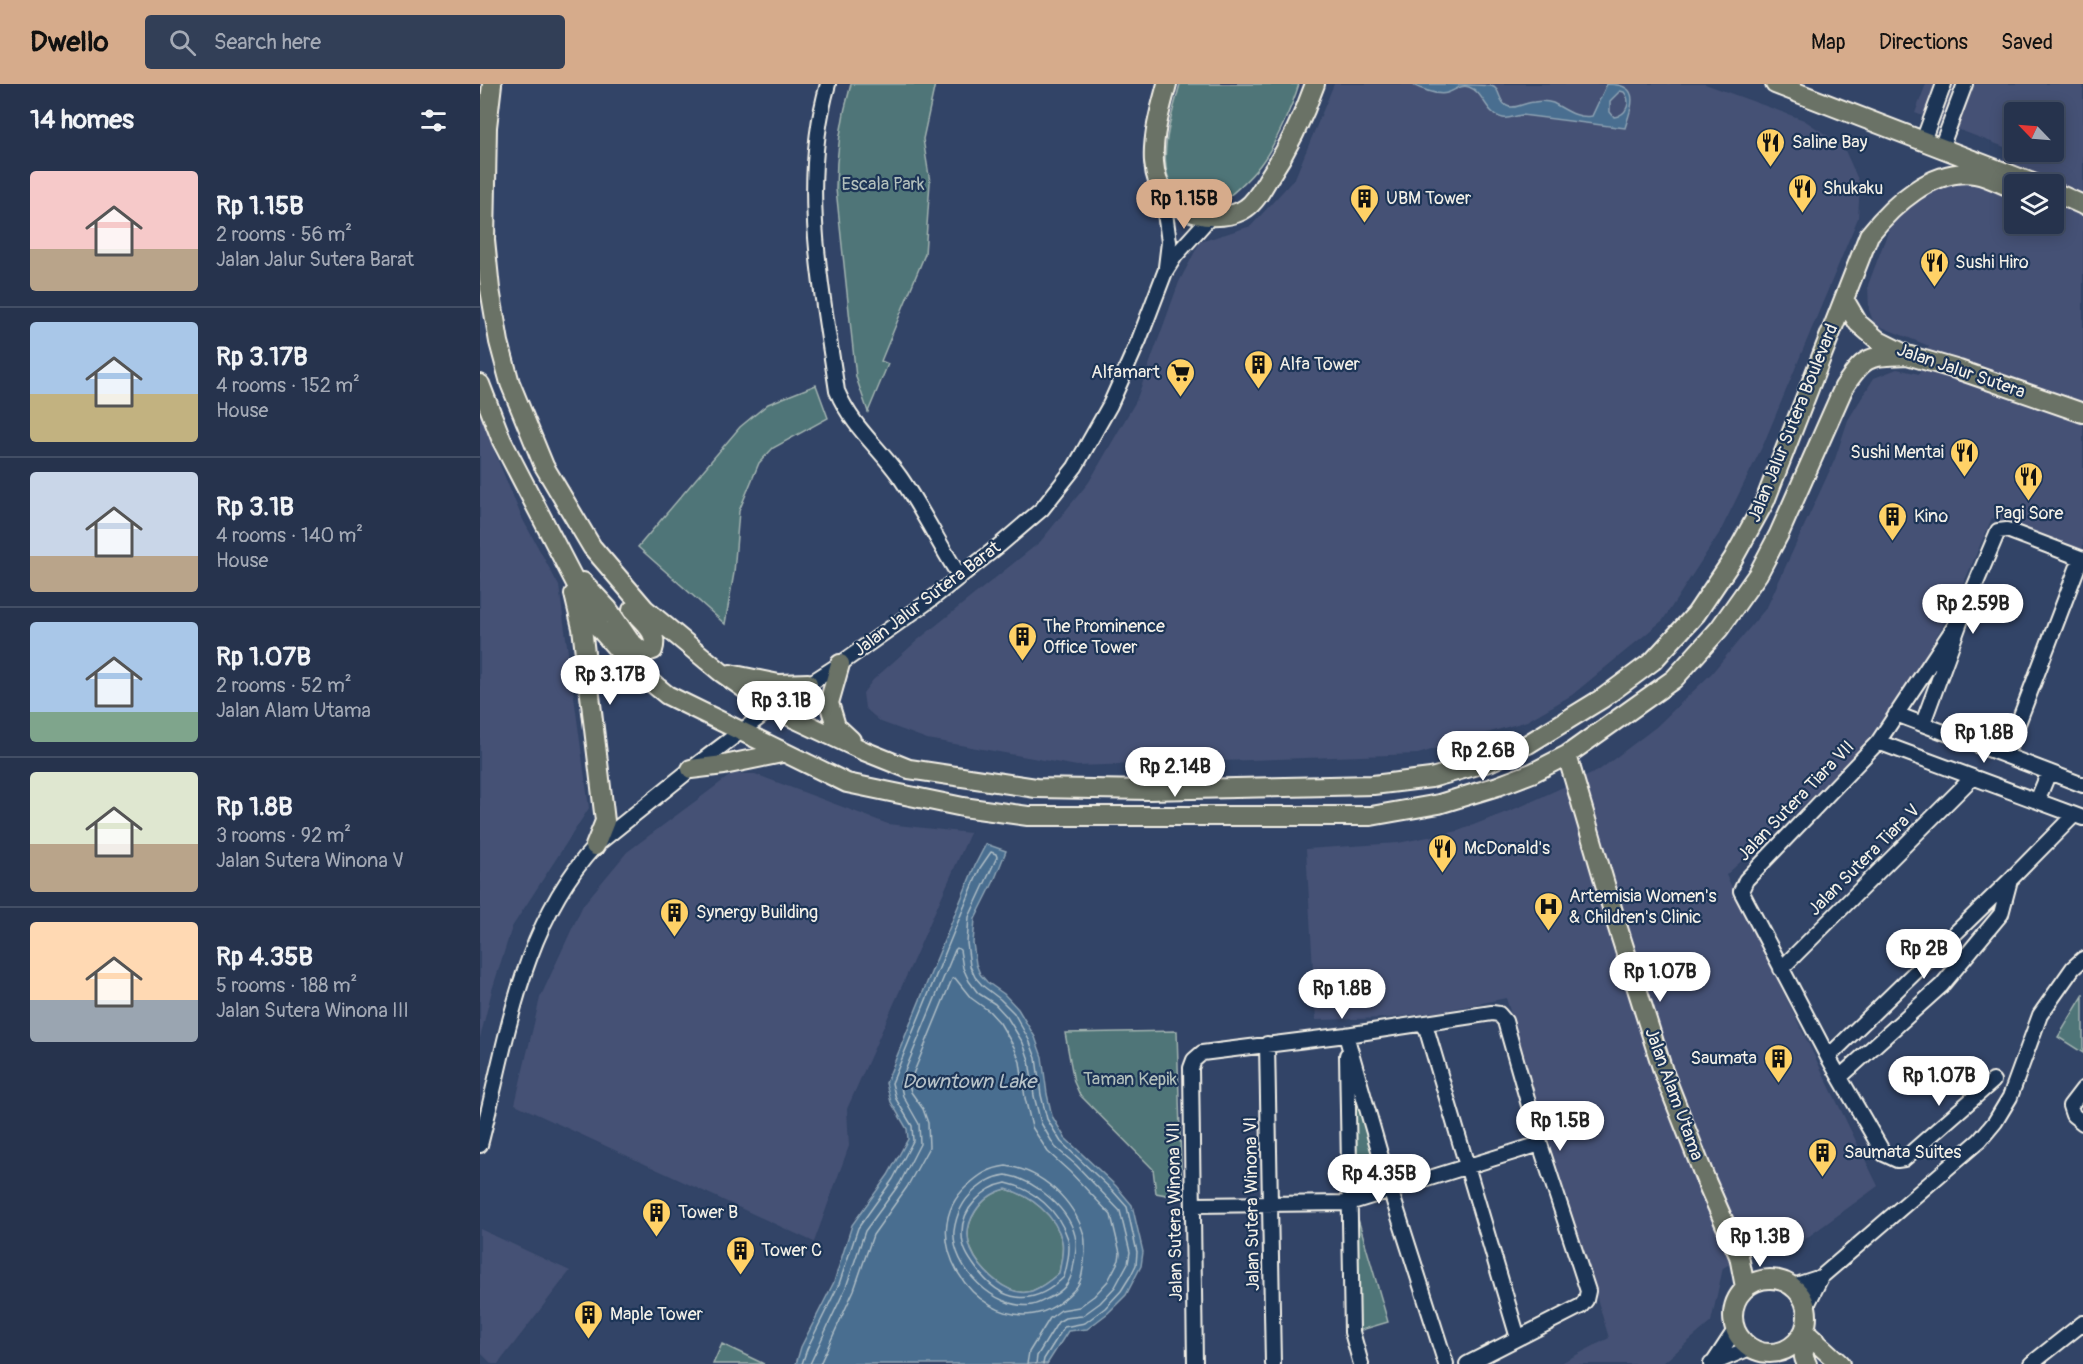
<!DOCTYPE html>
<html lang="en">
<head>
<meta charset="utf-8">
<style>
  :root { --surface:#26334d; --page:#323f57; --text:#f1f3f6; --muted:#a4aab6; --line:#424e65; --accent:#d6ab8b }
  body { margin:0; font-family:Pangolin,sans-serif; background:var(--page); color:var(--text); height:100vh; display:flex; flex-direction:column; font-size:22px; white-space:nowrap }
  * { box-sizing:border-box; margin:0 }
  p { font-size:20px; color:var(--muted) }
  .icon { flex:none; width:33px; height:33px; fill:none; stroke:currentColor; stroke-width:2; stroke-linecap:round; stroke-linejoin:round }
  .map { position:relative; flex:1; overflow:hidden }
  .details { display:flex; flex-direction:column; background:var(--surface); width:480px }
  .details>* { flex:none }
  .needle { width:39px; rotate:295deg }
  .fabs { position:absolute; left:1524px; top:18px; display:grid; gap:12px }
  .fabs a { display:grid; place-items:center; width:60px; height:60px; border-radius:6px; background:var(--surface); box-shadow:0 3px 15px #0003,0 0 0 2px var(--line); font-size:30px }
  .price { position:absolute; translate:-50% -51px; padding:0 14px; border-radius:21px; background:#fff; color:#222; font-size:20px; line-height:39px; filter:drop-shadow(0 2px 3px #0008) }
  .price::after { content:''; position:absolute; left:50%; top:36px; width:18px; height:14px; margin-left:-9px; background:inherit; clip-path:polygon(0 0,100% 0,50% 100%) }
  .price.on { background:var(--accent); color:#111 }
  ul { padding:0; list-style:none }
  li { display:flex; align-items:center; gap:18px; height:150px; padding:0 30px }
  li+li { border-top:2px solid var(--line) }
  li span { display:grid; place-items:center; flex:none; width:168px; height:120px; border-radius:6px; color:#555 }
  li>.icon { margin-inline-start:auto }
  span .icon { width:72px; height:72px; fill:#fffc; stroke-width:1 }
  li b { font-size:26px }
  h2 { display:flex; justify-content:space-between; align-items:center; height:72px; padding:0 30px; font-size:26px }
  header { display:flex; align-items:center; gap:36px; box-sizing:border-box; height:84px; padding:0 30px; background:var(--accent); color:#111 }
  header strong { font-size:28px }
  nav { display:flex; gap:33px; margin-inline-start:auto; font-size:21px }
  .search { width:420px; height:54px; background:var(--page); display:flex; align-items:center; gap:15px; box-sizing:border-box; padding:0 21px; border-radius:6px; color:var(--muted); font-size:22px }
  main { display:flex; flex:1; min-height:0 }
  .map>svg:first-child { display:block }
  .built { fill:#455174; fill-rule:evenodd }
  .green { fill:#4f7578; stroke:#a2b3b0; stroke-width:1.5 }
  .water { fill:#486e90; stroke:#8da2b3; stroke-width:1.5; fill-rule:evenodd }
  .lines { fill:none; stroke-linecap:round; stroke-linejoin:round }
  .shore { stroke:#afbdc5; stroke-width:1.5 }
  .minor-casing { stroke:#f4f1e8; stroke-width:18 }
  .major-casing { stroke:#f4f1e8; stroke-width:22 }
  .minor { stroke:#1d3557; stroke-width:14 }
  .major { stroke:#6a7266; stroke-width:18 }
  .labels { text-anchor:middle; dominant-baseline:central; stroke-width:4.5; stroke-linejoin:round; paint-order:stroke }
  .poi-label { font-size:18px; fill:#f4f1e8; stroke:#1d3557; text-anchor:start }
  .park-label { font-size:18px; fill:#b2bfbb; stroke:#1d3557 }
  .street-label { font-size:18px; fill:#f4f1e8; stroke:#1d3557 }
  .water-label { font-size:20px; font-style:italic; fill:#b8c3c9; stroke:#1d3557 }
</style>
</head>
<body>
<header>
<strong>Dwello</strong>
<div class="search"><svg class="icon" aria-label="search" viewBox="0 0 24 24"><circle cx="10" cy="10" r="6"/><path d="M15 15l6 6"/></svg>Search here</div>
<nav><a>Map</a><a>Directions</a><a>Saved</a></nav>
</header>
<main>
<section class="details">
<h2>14 homes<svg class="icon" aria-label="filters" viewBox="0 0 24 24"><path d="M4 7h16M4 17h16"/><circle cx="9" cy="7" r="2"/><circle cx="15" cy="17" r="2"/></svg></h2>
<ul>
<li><span style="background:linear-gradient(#f6c9c9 65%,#b9a48a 0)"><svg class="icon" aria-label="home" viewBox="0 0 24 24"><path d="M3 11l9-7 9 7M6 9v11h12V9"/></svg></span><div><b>Rp 1.15B</b><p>2 rooms · 56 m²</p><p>Jalan Jalur Sutera Barat</p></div></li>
<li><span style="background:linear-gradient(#a9c7e8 60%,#c2b280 0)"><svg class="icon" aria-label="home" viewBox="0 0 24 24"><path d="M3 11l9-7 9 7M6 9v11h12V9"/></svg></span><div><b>Rp 3.17B</b><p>4 rooms · 152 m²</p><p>House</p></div></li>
<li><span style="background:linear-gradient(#c9d6e8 70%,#b9a48a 0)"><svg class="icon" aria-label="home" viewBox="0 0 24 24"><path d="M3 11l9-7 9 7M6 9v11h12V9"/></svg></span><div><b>Rp 3.1B</b><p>4 rooms · 140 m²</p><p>House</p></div></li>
<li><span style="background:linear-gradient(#a9c7e8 75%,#7fa58c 0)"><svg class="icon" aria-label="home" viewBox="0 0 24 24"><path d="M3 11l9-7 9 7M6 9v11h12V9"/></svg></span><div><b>Rp 1.07B</b><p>2 rooms · 52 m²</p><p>Jalan Alam Utama</p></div></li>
<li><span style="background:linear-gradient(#dfe7d0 60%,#b9a48a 0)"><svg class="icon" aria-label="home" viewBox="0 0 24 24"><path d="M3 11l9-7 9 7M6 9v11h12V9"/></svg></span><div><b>Rp 1.8B</b><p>3 rooms · 92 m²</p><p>Jalan Sutera Winona V</p></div></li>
<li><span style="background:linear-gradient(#ffd9b3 65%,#9aa5b1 0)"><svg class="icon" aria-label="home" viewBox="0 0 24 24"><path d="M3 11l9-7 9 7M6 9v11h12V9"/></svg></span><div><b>Rp 4.35B</b><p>5 rooms · 188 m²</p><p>Jalan Sutera Winona III</p></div></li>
</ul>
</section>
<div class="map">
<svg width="1603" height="1280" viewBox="0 0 1603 1280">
  <rect width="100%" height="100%" fill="#324467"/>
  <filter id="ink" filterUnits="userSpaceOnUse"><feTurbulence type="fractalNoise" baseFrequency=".0167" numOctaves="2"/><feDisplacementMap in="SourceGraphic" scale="12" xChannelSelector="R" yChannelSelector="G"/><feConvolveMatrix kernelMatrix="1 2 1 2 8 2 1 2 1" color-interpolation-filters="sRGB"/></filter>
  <g filter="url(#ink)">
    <!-- built -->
    <path class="built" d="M 854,0 L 1225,0 L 1324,36 L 1363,62 L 1380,100 L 1378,134 L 1284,359 L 1240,448 L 1183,536 L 1092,611 L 1047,637 L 938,670 L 597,682 L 447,655 L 401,638 L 385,624 L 383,609 L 393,596 L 439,555 L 560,458 L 609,398 L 656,317 L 699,198 L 720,158 L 771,142 L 815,94 Z
      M 1446,0 L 1603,0 L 1603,467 L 1512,434 L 1472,526 L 1425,605 L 1373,676 L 1246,791 L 1398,1102 L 1306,1169 L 1280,1161 L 1243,1184 L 1231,1238 L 1182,1280 L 1079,1280 L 1129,1254 L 1026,914 L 964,927 L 910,934 L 836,936 L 826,765 L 918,759 L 978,747 L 1042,722 L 1118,687 L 1176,643 L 1231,590 L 1287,523 L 1355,375 L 1368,336 L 1394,294 L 1417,285 L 1439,290 L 1449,262 L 1394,240 L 1389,226 L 1388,201 L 1415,129 L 1441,109 L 1480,97 L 1511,106 L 1527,64 L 1435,29 ZM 1534,28 L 1574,28 L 1574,68 L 1534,68 ZM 1534,100 L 1574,100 L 1574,140 L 1534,140 Z
      M 0,315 L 15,369 L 42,434 L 79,502 L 109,724 L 32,843 L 12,906 L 0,954 Z
      M 252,690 L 275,690 L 408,740 L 490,749 L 367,1025 L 369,1062 L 334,1158 L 35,1020 L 60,914 L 103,821 L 147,768 Z
      M 0,1145 L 90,1187 L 18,1280 L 12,1280 L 0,1268 Z"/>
    <!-- green -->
    <path class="green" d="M 371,0 L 455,0 L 443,55 L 450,98 L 445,170 L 401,277 L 408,280 L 388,328 L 376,293 L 356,105 C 356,69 361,35 371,0 Z
      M 700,0 L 819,0 C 813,20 795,61 783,77 C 772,93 757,106 742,118 C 734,117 723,119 714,117 C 665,104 692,33 700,0 Z
      M 336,301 L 348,334 L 293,364 L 279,379 L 259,427 L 254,489 L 245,540 L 158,463 L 260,343 L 288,320 Z
      M 1603,912 L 1603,969 L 1578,953 Z
      M 697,947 L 702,1114 L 676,1109 L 673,1085 L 600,1011 L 594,998 L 585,949 Z
      M 874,1014 L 877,1014 L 902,1096 C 902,1106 886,1111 878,1108 L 875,1103 Z
      M 526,1105 C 550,1111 576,1131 582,1157 C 584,1166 581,1179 579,1189 C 571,1196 562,1203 552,1207 C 528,1215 499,1185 491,1165 C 480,1139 502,1111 526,1105 Z
      M 876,1128 L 908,1238 L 878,1247 Z
      M 242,1260 L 284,1280 L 233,1280 Z"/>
    <!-- water -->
    <path class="water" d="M 931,0 C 958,0 985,0 1011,2 C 1021,4 1018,18 1027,22 C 1036,26 1045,18 1054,18 C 1060,17 1067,17 1073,19 C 1085,25 1097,35 1112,32 L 1127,0 C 1162,0 1152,21 1145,44 L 1042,31 C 1035,32 1029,35 1023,34 C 1006,31 1004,8 989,3 C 980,0 975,7 967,9 C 956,12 941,5 931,0 ZM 1140,7 L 1144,8 C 1152,18 1147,31 1134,33 L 1130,28 L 1130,17 Z
      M 506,760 L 526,767 L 514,797 L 495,835 L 493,859 L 496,880 L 500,890 L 507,898 L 524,910 L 538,925 L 555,953 L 562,973 L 567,1010 L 572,1032 L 585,1054 L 636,1102 L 652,1121 L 663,1168 L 661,1182 L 646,1211 L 628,1229 L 607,1245 L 588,1247 L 567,1280 L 316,1280 L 321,1263 L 354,1198 L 372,1141 L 408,1091 L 428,1055 L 427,1045 L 411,1018 L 406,999 L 495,781 ZM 526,1105 C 550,1111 576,1131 582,1157 C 584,1166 581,1179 579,1189 C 571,1196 562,1203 552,1207 C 528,1215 499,1185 491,1166 C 480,1139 501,1111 526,1105 Z"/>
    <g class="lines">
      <!-- shore -->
      <path class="shore" d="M 526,1082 C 562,1086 594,1117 604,1151 C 606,1159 605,1170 604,1178 C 602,1189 602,1199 593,1207 C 583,1217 568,1228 554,1230 C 493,1241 434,1150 487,1102 C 499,1091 509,1084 526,1082 Z
        M 526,1091 C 555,1096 592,1126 596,1157 C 597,1164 595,1172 594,1179 C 592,1195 587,1204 573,1212 C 566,1215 559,1220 552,1221 C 516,1227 471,1183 474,1147 C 476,1132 483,1117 494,1107 C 505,1098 512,1093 526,1091 Z
        M 526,1099 C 554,1105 579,1127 588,1155 C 591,1165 587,1182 584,1193 C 553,1224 521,1219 496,1184 C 488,1173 482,1164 482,1150 C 481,1125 504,1103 526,1099 Z
        M 322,1280 L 327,1265 L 359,1200 L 378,1144 L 413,1095 L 433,1057 L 432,1042 L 416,1015 L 412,999 L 500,784 L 511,768 L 516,770 L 517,773 L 489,833 L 487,859 L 490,882 L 495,893 L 503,902 L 520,915 L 534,929 L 549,956 L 556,974 L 561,1011 L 567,1035 L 581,1058 L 632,1106 L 647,1123 L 657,1168 L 656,1181 L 651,1191 L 641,1207 L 625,1224 L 605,1239 L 584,1243 L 564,1275 L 563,1280
        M 330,1280 L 366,1203 L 385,1147 L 420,1099 L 440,1060 L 439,1040 L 423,1012 L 420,999 L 475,866 L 477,864 L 480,866 L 483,884 L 489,897 L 498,909 L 515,920 L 527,933 L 543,959 L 549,976 L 554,1012 L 561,1039 L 575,1063 L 596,1081 L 640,1127 L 650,1168 L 648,1179 L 635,1203 L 620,1219 L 602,1232 L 585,1234 L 578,1238 L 557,1272 L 556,1280
        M 340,1280 L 374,1206 L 393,1151 L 427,1103 L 449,1063 L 448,1039 L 443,1025 L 431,1008 L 429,1000 L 472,895 L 475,894 L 491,914 L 509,927 L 520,939 L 534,963 L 540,978 L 545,1014 L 552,1043 L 568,1068 L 590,1088 L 631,1131 L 640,1169 L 639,1176 L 628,1197 L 614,1212 L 599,1223 L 581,1226 L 570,1234 L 549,1268 L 547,1280"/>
      <defs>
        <path id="minor" d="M 348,0 C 319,102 342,205 357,307 C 373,344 398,362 420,393 C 442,425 459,460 480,493
          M 1443,57 L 1464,0
          M 1461,64 L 1485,0
          M 682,107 L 689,158 L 686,183
          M 1483,530 L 1398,658 L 1266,796 L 1261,807 L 1348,973 L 1404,1070 L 1417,1076 L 1424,1075 L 1513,997
          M 1416,630 L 1603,701
          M 1443,639 L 1483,530 L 1518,447 L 1527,446 L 1603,475
          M 1398,658 L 1603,734
          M 1526,671 L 1601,474
          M 1557,717 L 1569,688
          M 1301,885 L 1493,693
          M 945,940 L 1038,1254
          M 866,951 L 911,1108 L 966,1280
          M 787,960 L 793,1280
          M 867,971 L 872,1248 L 881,1280
          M 1348,973 L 1530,796 L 1594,731
          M 1360,993 L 1462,901 L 1521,830 L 1530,796
          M 1603,1005 L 1590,1022 L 1593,1031 L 1603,1039
          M 0,1061 C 27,958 40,843 115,762 L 211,685 L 292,624 L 360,580 L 449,517 L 521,460 L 562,425 L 595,383 L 630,321 L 659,256 L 685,188 L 695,172 L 731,132
          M 714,1121 L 869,1119 L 1060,1060
          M 1313,1202 L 1341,1193 L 1500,1056 L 1515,1038 L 1530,1013 L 1560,931 L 1593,884 L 1603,875
          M 1326,1223 L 1341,1193
          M 1234,1278 L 1255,1246
          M 715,1280 L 711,984 L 714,976 L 722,969 L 866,951 L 1012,929 L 1019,930 L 1025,937 L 1060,1060 L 1108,1207 L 1106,1216 L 1101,1222 L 987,1280
          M 1231,1280 L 1270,1264
          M 1551,1280 L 1603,1239"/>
        <path id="major" d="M 12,0 L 7,43 L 5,156 L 10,205 L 19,258 L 30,299 L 64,382 L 112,463 L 165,525 L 242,589 L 292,624 L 384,667 L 429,685 L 556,704 L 669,706 L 893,701 L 951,694 L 1009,678 L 1048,660 L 1123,614 L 1173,577 L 1216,530 L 1253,475 L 1285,417 L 1389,151 C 1413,121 1452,84 1495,90 C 1508,92 1522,100 1534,105
          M 687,0 C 675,45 654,113 717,130 C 731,134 754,133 766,124 C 776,117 782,105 788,95 C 808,65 823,34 835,0
          M 1295,0 L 1555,100
          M 1574,108 L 1603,121
          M 1364,215 L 1378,239 L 1399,257 L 1427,271 L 1479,286 L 1603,329
          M 0,300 L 22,357 L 119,544 L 154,584 L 187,611 L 367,699 L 483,723 L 548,732 L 891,732 L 959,720 L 1018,702 L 1052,689 L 1087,671 L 1194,595 L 1239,545 L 1278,490 L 1299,450 L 1364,303 C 1386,270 1389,273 1427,271
          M 103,498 L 128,525 L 150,557 L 159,565 L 167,568 L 173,566 C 179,549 163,538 152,526
          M 94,510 L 102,544 L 125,737 L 115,762
          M 360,580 L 349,619 L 356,642 L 371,656
          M 250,590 L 299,600 L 328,599
          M 1087,671 L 1137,841 L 1183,987 L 1227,1099 L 1259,1172 L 1265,1203
          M 211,685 L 244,681 L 302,669
          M1253 1232a37 37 0 1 1 74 0a37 37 0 1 1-74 0Z
          M 1324,1247 L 1360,1280
          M 1327,1280 C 1322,1272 1323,1267 1328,1259 L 1336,1257"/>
      </defs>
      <!-- minor casing -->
      <use href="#minor" class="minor-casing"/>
      <!-- major casing -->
      <use href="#major" class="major-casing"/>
      <!-- minor -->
      <use href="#minor" class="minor"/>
      <!-- major -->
      <use href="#major" class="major"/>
    </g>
  </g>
  <!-- icons -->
  <defs>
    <symbol id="restaurant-pin" viewBox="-11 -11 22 30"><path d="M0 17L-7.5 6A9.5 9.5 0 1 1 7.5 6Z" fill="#ffd166" stroke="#1d3557"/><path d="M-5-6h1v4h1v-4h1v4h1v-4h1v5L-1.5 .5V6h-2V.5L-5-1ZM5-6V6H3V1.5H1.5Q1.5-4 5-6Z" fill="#111"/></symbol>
    <symbol id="building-pin" viewBox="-11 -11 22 30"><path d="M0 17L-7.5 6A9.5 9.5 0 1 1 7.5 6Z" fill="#ffd166" stroke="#1d3557"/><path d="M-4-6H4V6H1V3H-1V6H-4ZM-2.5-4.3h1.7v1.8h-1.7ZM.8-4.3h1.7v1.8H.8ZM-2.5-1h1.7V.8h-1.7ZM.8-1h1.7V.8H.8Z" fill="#111"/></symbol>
    <symbol id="supermarket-pin" viewBox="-11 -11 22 30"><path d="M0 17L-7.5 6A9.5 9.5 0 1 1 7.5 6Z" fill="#ffd166" stroke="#1d3557"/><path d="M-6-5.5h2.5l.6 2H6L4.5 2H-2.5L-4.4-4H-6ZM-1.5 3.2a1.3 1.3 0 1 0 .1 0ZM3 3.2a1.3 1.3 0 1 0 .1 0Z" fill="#111"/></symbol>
    <symbol id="hospital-pin" viewBox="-11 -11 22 30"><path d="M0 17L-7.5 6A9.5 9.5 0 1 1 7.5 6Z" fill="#ffd166" stroke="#1d3557"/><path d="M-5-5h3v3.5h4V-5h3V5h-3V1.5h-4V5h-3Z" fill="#111"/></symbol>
  </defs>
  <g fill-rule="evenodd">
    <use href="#restaurant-pin" x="1274" y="42" width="33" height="45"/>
    <use href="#restaurant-pin" x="1306" y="88" width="33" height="45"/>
    <use href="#building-pin" x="868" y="98" width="33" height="45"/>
    <use href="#restaurant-pin" x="1438" y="162" width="33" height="45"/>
    <use href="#building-pin" x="762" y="264" width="33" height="45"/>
    <use href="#supermarket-pin" x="684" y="272" width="33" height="45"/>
    <use href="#restaurant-pin" x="1468" y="352" width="33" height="45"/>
    <use href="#restaurant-pin" x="1532" y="376" width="33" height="45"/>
    <use href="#building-pin" x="1396" y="416" width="33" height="45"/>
    <use href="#building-pin" x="526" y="536" width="33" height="45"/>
    <use href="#restaurant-pin" x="946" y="748" width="33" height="45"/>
    <use href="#hospital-pin" x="1052" y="806" width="33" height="45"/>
    <use href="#building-pin" x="178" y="812" width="33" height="45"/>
    <use href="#building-pin" x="1282" y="958" width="33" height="45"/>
    <use href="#building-pin" x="1326" y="1052" width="33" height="45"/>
    <use href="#building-pin" x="160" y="1112" width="33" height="45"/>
    <use href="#building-pin" x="244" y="1150" width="33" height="45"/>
    <use href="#building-pin" x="92" y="1214" width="33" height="45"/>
  </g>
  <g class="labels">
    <!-- poi labels -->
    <g class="poi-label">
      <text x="1312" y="58">Saline Bay</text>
      <text x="1343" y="104">Shukaku</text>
      <text x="906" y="114">UBM Tower</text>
      <text x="1475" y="178">Sushi Hiro</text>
      <text x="799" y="280">Alfa Tower</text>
      <text x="680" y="288" text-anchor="end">Alfamart</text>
      <text x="1464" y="368" text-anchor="end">Sushi Mentai</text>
      <text x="1549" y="429" text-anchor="middle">Pagi Sore</text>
      <text x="1434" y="432">Kino</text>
      <text x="563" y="542">The Prominence<tspan x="563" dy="21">Office Tower</tspan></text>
      <text x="984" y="764">McDonald's</text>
      <text x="1089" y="812">Artemisia Women's<tspan x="1089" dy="21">&amp; Children's Clinic</tspan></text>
      <text x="216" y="828">Synergy Building</text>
      <text x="1277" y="974" text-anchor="end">Saumata</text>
      <text x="1364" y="1068">Saumata Suites</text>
      <text x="198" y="1128">Tower B</text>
      <text x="281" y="1166">Tower C</text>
      <text x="130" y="1230">Maple Tower</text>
    </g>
    <!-- park labels -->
    <g class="park-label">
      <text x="403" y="100">Escala Park</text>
      <text x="650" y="995">Taman Kepik</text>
    </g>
    <!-- street labels -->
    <g class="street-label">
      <text transform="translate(1481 287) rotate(19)">Jalan Jalur Sutera</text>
      <text transform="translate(1313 339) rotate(-68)">Jalan Jalur Sutera Boulevard</text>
      <text transform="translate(447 515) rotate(-37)">Jalan Jalur Sutera Barat</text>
      <text transform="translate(1316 717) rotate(-46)">Jalan Sutera Tiara VII</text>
      <text transform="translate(1384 776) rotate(-45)">Jalan Sutera Tiara V</text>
      <text transform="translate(1194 1010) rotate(70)">Jalan Alam Utama</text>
      <text transform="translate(772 1120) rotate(-91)">Jalan Sutera Winona VI</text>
      <text transform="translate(695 1128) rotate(-91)">Jalan Sutera Winona VII</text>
    </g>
    <!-- water labels -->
    <g class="water-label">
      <text x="489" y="997">Downtown Lake</text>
    </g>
  </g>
</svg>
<div class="fabs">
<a><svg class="needle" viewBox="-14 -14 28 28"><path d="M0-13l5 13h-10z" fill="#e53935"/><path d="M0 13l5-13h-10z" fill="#a4aab6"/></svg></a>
<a><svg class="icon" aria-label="layers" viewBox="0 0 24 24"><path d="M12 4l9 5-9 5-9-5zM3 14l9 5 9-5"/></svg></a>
</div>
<b class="price on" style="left:704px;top:146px">Rp 1.15B</b>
<b class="price" style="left:1493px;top:551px">Rp 2.59B</b>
<b class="price" style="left:130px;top:622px">Rp 3.17B</b>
<b class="price" style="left:301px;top:648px">Rp 3.1B</b>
<b class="price" style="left:1504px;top:680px">Rp 1.8B</b>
<b class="price" style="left:1003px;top:698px">Rp 2.6B</b>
<b class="price" style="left:695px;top:714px">Rp 2.14B</b>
<b class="price" style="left:1444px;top:896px">Rp 2B</b>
<b class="price" style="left:1180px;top:919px">Rp 1.07B</b>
<b class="price" style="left:862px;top:936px">Rp 1.8B</b>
<b class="price" style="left:1459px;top:1023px">Rp 1.07B</b>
<b class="price" style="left:1080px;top:1068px">Rp 1.5B</b>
<b class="price" style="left:899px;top:1121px">Rp 4.35B</b>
<b class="price" style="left:1280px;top:1184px">Rp 1.3B</b>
</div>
</main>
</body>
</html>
